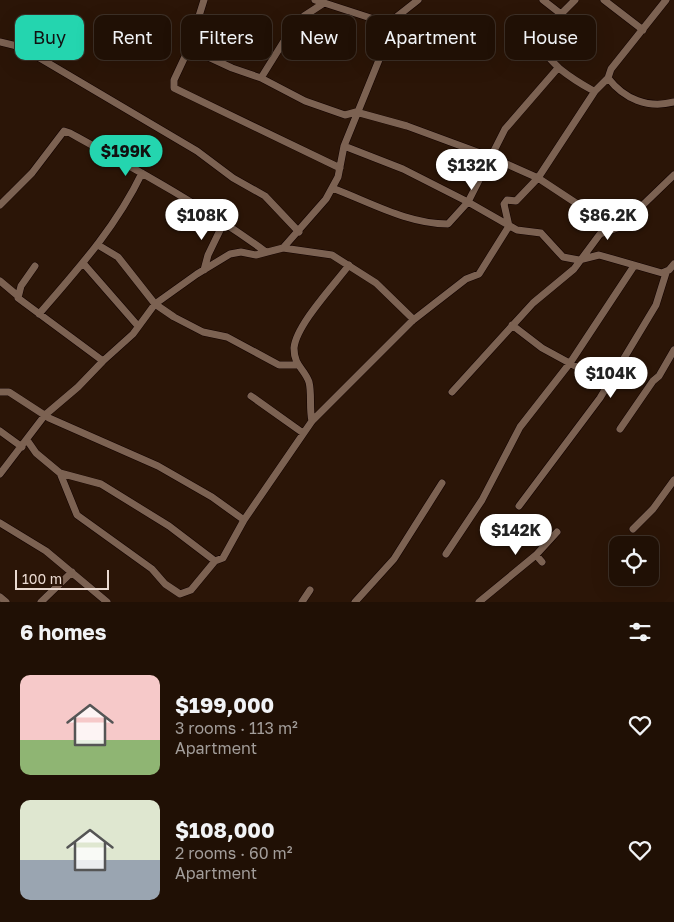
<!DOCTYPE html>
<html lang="en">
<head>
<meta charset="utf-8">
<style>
  :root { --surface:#201005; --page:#2d1e13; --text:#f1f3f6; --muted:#a29d9a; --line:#3d3027; --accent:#24d5af }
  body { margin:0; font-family:"Golos Text",sans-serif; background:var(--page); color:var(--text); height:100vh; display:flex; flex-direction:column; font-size:19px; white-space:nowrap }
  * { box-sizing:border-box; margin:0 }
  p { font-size:16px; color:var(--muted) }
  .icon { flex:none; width:28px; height:28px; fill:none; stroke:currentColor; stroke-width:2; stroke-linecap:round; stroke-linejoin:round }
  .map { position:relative; height:602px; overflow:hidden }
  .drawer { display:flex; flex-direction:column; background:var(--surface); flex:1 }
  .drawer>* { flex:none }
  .guide { position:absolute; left:15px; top:15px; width:645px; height:45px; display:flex; gap:10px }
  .tools { position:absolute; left:609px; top:536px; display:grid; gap:10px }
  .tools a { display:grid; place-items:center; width:50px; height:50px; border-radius:10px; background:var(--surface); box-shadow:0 5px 20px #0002,0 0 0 1px var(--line); font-size:25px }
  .scale { position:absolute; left:15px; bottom:12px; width:94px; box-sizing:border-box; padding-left:5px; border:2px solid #eadad1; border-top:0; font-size:14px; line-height:18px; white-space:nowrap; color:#eadad1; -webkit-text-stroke:4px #2b1507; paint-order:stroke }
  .price { position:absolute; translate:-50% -42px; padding:0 11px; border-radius:18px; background:#fff; color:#222; font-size:16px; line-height:32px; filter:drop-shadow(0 1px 2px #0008) }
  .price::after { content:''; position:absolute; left:50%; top:30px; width:15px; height:11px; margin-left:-8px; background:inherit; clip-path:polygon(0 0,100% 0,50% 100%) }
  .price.current { background:var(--accent); color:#111 }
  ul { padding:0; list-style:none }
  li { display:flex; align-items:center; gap:15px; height:125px; padding:0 20px }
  li span { display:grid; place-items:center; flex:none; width:140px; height:100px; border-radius:10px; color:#555 }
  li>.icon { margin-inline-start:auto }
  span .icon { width:60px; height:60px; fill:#fffc; stroke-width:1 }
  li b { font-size:21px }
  h2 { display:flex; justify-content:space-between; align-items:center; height:60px; padding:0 20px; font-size:21px }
  .chip { padding:0 18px; border-radius:10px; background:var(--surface); box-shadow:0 5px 20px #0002,0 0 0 1px var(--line); font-size:18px; line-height:45px }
  .chip.current { background:var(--accent); color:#111 }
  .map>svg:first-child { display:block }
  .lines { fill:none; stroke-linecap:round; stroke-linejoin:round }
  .minor-casing { stroke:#120200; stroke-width:8 }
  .minor { stroke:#7c6252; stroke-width:7 }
</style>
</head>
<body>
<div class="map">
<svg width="674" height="602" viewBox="0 0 674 602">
  <rect width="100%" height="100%" fill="#2b1507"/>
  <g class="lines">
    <defs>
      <path id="minor" d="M 204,0 L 189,48 L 174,80 L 174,88 L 340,168
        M 543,0 L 561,14 L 575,0
        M 604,0 L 643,30
        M 666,0 L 611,69 L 608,78 C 624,99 648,109 674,102
        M 385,26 L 418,0
        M 525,38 C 539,44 548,58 560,69 C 570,77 581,84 592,90
        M 0,42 L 21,47 L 197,151 L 233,178 L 265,196 L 299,232
        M 189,48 L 232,68 L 261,78 L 305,101 L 345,115 L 356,112 L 407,126 L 491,157 L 538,178 L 588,211
        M 261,78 L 289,33 L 304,16 L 324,3
        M 344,146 L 403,169 L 468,202 L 517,230 L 541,233 L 563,257 L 579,260 L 599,255 L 662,273 L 669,270 L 674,264
        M 332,188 C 370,202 407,224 448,224 L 468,202 L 505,129 L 558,68
        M 0,205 L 32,173 L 64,131 L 70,133 C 137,170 203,206 266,252
        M 98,245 L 118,257 L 155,304 L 174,317 L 203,332 L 227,337 L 279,365 L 296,365
        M 283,248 L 326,199 L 338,177 L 344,146 L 383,50 C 385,39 388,29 380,21 L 315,0
        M 83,263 L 138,326
        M 35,266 L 21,286 L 18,298 L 103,361
        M 204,270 L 208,255 L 224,222
        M 0,281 L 18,296
        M 39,314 C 78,269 116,227 142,173
        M 512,325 L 542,348 L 608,384
        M 0,392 L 9,392 L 49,418 L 158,466 L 212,497 L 244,520 L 312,421 L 412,321 L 466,279 L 479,274 L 509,226 L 504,204 L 507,200 L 516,201 L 538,178 L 595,91 L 608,78
        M 452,392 L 533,303 L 574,269 L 600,234 L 620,227 L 674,175
        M 251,396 L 303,433
        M 312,421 C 309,408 312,394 309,382 C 304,368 294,366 294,348 C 296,325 335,284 349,265
        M 620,429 L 653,381 L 659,376 L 674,350
        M 0,431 L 22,447
        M 27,440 L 36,453 L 60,473 L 101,484 L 169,526 L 215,561 L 223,558 L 244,520
        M 60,473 L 77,515 L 152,569 L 165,584 L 180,594 L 191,590 L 215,561
        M 0,474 L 45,415 L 78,387 L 103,361 L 133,334 L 155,304 L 197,274 L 230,254 L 241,252 L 256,255 L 283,248 L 332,255 L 376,283 L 412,318 L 412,321
        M 519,506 L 600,398 L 656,305 L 666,273
        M 0,523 L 46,551 L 107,602
        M 633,529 L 653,509 L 674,480
        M 446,554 L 482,500 L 520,427 L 570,363 L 634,266
        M 536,555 L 542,562
        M 0,597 L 6,602
        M 41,602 L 72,572
        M 302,602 L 310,590
        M 355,602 L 394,559 L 442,483
        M 479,602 L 536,555 L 557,532"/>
    </defs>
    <!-- minor casing -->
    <use href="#minor" class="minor-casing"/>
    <!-- minor -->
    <use href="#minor" class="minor"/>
  </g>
</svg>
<div class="tools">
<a><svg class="icon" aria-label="locate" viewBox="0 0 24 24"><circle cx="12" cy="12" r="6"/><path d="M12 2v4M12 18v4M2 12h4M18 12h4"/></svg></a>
</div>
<div class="scale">100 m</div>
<b class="price current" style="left:126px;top:177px">$199K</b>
<b class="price" style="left:472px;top:191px">$132K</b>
<b class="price" style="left:202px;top:241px">$108K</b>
<b class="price" style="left:608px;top:241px">$86.2K</b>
<b class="price" style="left:611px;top:399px">$104K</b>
<b class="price" style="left:516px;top:556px">$142K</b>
<div class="guide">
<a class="chip current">Buy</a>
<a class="chip">Rent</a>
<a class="chip">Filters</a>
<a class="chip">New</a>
<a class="chip">Apartment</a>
<a class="chip">House</a>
</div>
</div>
<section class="drawer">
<h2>6 homes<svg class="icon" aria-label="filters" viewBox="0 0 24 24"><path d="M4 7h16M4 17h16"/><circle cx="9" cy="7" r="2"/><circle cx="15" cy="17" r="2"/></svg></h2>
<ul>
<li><span style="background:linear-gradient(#f6c9c9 65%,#8fb573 0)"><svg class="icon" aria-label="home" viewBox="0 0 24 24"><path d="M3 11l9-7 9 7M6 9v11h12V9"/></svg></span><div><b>$199,000</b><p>3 rooms · 113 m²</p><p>Apartment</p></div><svg class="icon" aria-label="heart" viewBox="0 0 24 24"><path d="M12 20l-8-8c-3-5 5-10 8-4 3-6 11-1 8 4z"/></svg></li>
<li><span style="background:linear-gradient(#dfe7d0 60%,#9aa5b1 0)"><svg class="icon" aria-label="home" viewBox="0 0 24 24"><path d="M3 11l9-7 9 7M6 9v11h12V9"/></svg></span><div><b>$108,000</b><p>2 rooms · 60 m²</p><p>Apartment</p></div><svg class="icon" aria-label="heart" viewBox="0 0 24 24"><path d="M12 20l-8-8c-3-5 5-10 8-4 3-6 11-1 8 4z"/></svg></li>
</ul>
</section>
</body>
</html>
